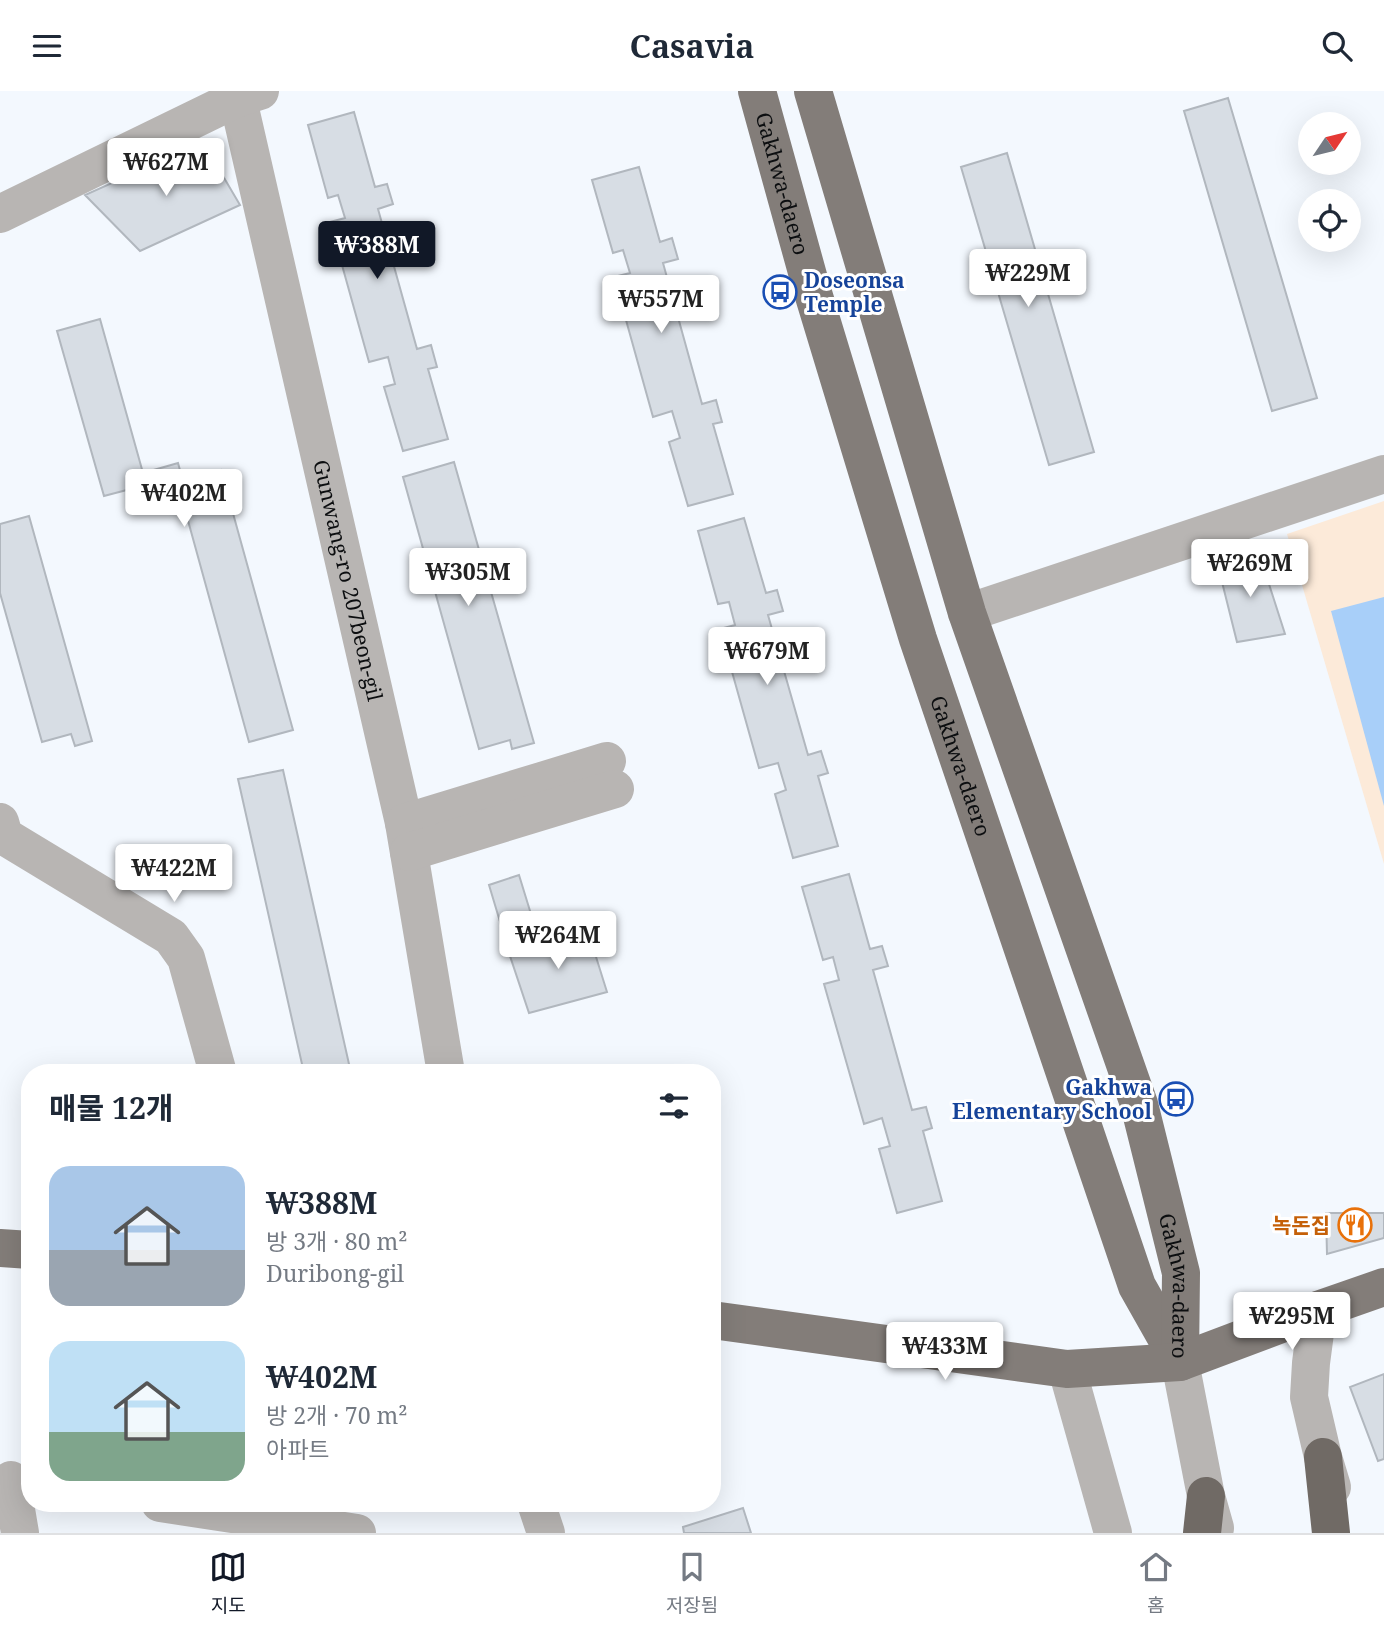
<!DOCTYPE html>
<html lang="ko">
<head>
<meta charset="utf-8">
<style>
  :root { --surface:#fff; --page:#f2f2f3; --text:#1f2937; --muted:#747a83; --line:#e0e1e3; --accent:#111827 }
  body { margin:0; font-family:"Noto Serif","Noto Sans KR",serif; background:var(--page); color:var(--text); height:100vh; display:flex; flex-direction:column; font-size:26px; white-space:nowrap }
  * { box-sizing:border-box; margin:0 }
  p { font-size:23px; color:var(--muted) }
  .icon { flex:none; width:38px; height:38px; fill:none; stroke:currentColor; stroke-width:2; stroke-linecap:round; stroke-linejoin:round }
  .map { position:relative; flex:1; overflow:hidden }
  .drawer { position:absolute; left:21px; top:973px; width:700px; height:448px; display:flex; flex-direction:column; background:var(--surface); border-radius:28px; box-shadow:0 7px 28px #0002 }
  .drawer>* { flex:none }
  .needle { width:46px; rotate:55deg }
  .controls { position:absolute; left:1298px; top:21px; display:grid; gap:14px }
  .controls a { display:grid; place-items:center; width:63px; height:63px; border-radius:50%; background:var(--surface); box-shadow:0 7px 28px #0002; font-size:35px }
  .price { position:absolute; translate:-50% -60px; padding:0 16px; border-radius:7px; background:#fff; color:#222; font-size:23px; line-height:46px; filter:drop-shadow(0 2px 4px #0008) }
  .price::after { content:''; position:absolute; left:50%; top:42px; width:21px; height:16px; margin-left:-10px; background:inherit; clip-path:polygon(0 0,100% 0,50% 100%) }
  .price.active { background:var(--accent); color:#fff }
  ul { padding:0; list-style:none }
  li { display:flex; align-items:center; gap:21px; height:175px; padding:0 28px }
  li span { display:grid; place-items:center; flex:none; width:196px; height:140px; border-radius:21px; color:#555 }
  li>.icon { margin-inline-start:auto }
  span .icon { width:84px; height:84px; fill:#fffc; stroke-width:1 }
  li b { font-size:30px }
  h2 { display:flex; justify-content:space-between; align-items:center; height:84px; padding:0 28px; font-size:30px }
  header { display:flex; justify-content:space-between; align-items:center; height:91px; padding:0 28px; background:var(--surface); font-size:32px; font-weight:700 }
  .menu { display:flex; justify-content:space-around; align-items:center; height:98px; border-top:2px solid var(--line); background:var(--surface); font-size:19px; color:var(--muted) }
  .menu a { display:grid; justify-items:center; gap:4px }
  .menu .active { color:var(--accent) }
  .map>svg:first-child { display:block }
  .education { fill:#fcead9 }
  .green { fill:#a8cff9 }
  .building { fill:#d7dde4; stroke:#b1b7be; stroke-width:2 }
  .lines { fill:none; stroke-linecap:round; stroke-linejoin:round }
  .minor { stroke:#b8b5b3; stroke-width:38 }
  .major { stroke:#837d79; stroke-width:38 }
  .highway { stroke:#706a65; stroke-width:38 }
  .labels { text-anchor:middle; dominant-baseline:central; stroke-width:6; stroke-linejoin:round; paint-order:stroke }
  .street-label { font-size:21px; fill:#0c0e10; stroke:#fff }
  .transit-label { font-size:21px; font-weight:bold; fill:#164399; stroke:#fff; text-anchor:start }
  .food-label { font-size:21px; font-weight:bold; fill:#c56008; stroke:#fff; text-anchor:end }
</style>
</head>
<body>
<header><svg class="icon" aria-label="menu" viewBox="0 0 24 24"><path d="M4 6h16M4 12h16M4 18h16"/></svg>Casavia<svg class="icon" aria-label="search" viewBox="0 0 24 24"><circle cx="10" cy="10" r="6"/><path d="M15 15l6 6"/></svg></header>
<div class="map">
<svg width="1384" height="1442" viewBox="0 0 1384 1442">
  <rect width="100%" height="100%" fill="#f3f8fe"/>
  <!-- education -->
  <path class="education" d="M 1384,410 L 1384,773 L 1287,443 Z"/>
  <!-- green -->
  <path class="green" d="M 1384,506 L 1384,715 L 1331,520 Z"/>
  <!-- building -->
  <path class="building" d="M 1228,7 L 1317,307 L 1272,320 L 1184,20 Z
    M 354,21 L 375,96 L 387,93 L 393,113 L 378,118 L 417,258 L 431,254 L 437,276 L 428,278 L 448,348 L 403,360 L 384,296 L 395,293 L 388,266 L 369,271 L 330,131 L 345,127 L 338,104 L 328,107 L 308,34 Z
    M 203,51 L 240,114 L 140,160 L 85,104 Z
    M 1007,62 L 1094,361 L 1049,374 L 961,76 Z
    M 639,76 L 660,151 L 672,147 L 678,168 L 663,172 L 702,313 L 716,309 L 722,331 L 713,333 L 733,403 L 688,415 L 669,351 L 680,347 L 672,320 L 653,326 L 614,186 L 630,182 L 623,159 L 613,162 L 592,89 Z
    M 100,228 L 143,382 L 178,372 L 183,390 L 221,379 L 293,639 L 249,651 L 176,386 L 104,405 L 57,240 Z
    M 454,371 L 534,652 L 512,658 L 510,649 L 479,658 L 403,386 Z
    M 29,425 L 92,650 L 75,655 L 71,643 L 42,651 L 0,502 L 0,433 Z
    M 744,427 L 766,502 L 777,499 L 783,520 L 768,524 L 808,664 L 821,660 L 828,682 L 818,685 L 838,755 L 793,767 L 775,703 L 786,699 L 778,672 L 759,677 L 720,538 L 735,534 L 729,511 L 718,513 L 698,440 Z
    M 1259,462 L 1285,543 L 1237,551 L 1218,475 Z
    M 283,679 L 351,982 L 304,982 L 238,688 Z
    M 849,783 L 870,858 L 882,855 L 888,875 L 873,879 L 912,1019 L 926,1016 L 932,1037 L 923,1040 L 942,1110 L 897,1122 L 879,1058 L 890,1055 L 882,1027 L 864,1033 L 824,893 L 839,889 L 833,866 L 823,869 L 802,796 Z
    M 519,784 L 538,846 L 507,854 L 489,794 Z
    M 587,837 L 607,901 L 529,922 L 508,859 Z
    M 1326,1122 L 1384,1122 L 1384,1147 L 1327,1163 Z
    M 1384,1283 L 1384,1368 L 1378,1370 L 1350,1296 Z
    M 743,1417 L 751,1442 L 684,1442 L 683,1436 Z"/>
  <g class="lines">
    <!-- minor -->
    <g class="minor">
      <path id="s1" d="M 236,0 L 404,732 L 446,982"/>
      <path d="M 0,123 L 238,7 L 260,0"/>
      <path d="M 967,522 L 1384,383"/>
      <path d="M 0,731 L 4,745 L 171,846 L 186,867 L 218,982"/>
      <path d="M 404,732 L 607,670"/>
      <path d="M 409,761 L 615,698"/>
      <path d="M 1318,1219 L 1311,1272 L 1309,1306 L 1323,1366 L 1332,1396"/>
      <path d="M 1180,1271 L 1206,1405 L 1215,1437"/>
      <path d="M 1067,1278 L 1113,1442"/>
      <path d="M 11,1389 L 20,1442"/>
      <path d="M 160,1412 L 357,1442"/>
      <path d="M 536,1412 L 546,1442"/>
    </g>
    <!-- major -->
    <g class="major">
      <path id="s2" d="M 757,0 L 810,192 L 918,548 L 1137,1195 L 1180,1271"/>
      <path id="s3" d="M 813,0 L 967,522 L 1139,1013 L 1181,1182 L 1180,1269"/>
      <path d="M 0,1157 L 30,1159"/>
      <path d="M 712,1229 L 1067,1278 L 1180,1271 L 1318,1219 L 1384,1196"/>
    </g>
    <!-- highway -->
    <path class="highway" d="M 1323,1366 L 1331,1442
      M 1202,1442 L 1206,1405"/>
  </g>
  <!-- icons -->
  <defs>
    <symbol id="bus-ring" viewBox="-11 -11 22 22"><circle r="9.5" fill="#fff" stroke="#1a4fb4" stroke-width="1.5"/><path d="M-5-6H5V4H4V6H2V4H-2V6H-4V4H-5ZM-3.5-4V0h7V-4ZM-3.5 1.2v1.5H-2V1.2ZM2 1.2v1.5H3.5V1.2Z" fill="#1a4fb4"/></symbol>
    <symbol id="restaurant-ring" viewBox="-11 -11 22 22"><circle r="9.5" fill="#fff" stroke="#e8710a" stroke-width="1.5"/><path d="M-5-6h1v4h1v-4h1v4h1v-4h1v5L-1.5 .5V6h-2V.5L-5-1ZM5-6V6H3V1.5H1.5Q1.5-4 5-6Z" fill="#e8710a"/></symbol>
  </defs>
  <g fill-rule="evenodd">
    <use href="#bus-ring" x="761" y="182" width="38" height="38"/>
    <use href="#bus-ring" x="1157" y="989" width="38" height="38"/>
    <use href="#restaurant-ring" x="1336" y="1115" width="38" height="38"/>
  </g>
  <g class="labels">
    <!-- street labels -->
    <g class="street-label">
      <text stroke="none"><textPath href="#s2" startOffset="96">Gakhwa-daero</textPath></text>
      <text stroke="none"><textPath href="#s1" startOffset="502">Gunwang-ro 207beon-gil</textPath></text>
      <text stroke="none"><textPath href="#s2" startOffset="705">Gakhwa-daero</textPath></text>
      <text stroke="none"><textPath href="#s3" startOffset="1251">Gakhwa-daero</textPath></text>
    </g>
    <!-- transit labels -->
    <g class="transit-label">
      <text x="804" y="189">Doseonsa<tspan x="804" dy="24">Temple</tspan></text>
      <text x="1152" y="996" text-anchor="end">Gakhwa<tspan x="1152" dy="24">Elementary School</tspan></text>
    </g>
    <!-- food labels -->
    <g class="food-label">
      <text x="1330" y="1134">녹돈집</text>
    </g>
  </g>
</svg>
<div class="controls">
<a><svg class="needle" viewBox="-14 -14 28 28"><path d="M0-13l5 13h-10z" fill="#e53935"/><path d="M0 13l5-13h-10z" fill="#747a83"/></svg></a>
<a><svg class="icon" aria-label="locate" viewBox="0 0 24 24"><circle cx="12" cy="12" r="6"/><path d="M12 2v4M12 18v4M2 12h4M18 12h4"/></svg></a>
</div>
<b class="price" style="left:166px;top:107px">₩627M</b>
<b class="price active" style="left:377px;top:190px">₩388M</b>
<b class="price" style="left:1028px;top:218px">₩229M</b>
<b class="price" style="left:661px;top:244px">₩557M</b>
<b class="price" style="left:184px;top:438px">₩402M</b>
<b class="price" style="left:1250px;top:508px">₩269M</b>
<b class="price" style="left:468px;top:517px">₩305M</b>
<b class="price" style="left:767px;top:596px">₩679M</b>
<b class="price" style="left:174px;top:813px">₩422M</b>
<b class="price" style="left:558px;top:880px">₩264M</b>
<b class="price" style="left:1292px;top:1261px">₩295M</b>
<b class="price" style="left:945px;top:1291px">₩433M</b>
<section class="drawer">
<h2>매물 12개<svg class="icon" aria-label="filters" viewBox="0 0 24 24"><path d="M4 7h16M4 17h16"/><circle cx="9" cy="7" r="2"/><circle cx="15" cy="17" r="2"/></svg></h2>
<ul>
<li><span style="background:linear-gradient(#a9c7e8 60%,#9aa5b1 0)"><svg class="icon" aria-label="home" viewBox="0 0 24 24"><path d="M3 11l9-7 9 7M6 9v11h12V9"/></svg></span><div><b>₩388M</b><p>방 3개 · 80 m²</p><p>Duribong-gil</p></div></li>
<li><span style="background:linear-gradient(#bfe0f5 65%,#7fa58c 0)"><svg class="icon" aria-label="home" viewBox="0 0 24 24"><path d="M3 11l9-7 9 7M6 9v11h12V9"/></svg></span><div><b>₩402M</b><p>방 2개 · 70 m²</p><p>아파트</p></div></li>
</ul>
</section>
</div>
<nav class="menu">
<a class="active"><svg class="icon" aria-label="map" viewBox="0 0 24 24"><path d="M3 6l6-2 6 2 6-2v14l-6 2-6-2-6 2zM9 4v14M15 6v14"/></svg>지도</a>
<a><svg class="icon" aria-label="saved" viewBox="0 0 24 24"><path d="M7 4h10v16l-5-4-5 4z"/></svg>저장됨</a>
<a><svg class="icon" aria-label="home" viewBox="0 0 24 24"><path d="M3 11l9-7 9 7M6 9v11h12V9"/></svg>홈</a>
</nav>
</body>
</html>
